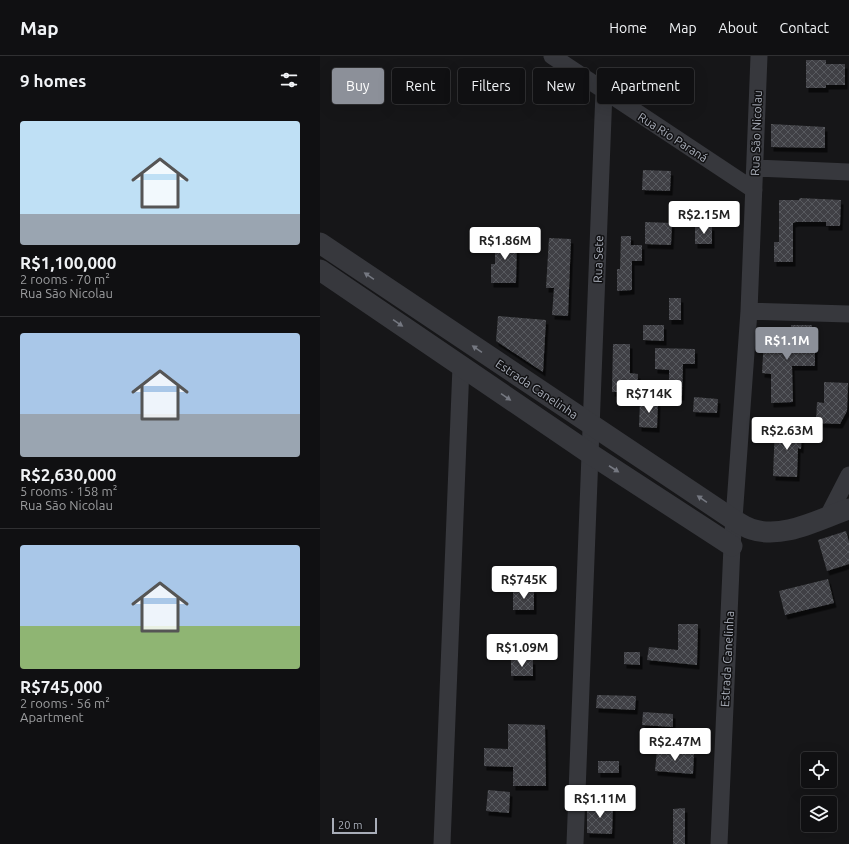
<!DOCTYPE html>
<html lang="en">
<head>
<meta charset="utf-8">
<style>
  :root { --surface:#101012; --page:#1e1e20; --text:#f1f3f6; --muted:#9c9d9f; --line:#303032; --accent:#8c9099 }
  body { margin:0; font-family:Ubuntu,sans-serif; background:var(--page); color:var(--text); height:100vh; display:flex; flex-direction:column; font-size:15px; white-space:nowrap }
  * { box-sizing:border-box; margin:0 }
  p { font-size:13px; color:var(--muted) }
  .icon { flex:none; width:22px; height:22px; fill:none; stroke:currentColor; stroke-width:2; stroke-linecap:round; stroke-linejoin:round }
  .map { position:relative; flex:1; overflow:hidden }
  .sheet { display:flex; flex-direction:column; background:var(--surface); width:320px }
  .sheet>* { flex:none }
  .banner { position:absolute; left:12px; top:12px; width:380px; height:36px; display:flex; gap:8px }
  .fabs { position:absolute; left:481px; top:696px; display:grid; gap:8px }
  .fabs a { display:grid; place-items:center; width:36px; height:36px; border-radius:4px; background:var(--surface); box-shadow:0 4px 16px #0002,0 0 0 1px var(--line); font-size:20px }
  .scale { position:absolute; left:12px; bottom:10px; width:45px; box-sizing:border-box; padding-left:4px; border:2px solid #a8adb8; border-top:0; font-size:11px; line-height:14px; white-space:nowrap; color:#a8adb8; -webkit-text-stroke:3px #111113; paint-order:stroke }
  .price { position:absolute; translate:-50% -34px; padding:0 9px; border-radius:4px; background:#fff; color:#222; font-size:13px; line-height:26px; filter:drop-shadow(0 1px 2px #0008) }
  .price::after { content:''; position:absolute; left:50%; top:24px; width:12px; height:9px; margin-left:-6px; background:inherit; clip-path:polygon(0 0,100% 0,50% 100%) }
  .price.current { background:var(--accent); color:#fff }
  ul { padding:0; list-style:none }
  li { display:grid; align-content:center; gap:8px; height:212px; padding:0 20px }
  li+li { border-top:1px solid var(--line) }
  li span { display:grid; place-items:center; height:124px; border-radius:4px; color:#555 }
  li>.icon { margin-inline-start:auto }
  span .icon { width:72px; height:72px; fill:#fffc; stroke-width:1 }
  li b { font-size:17px }
  h2 { display:flex; justify-content:space-between; align-items:center; height:48px; padding:0 20px; font-size:17px }
  .chip { padding:0 14px; border-radius:4px; background:var(--surface); box-shadow:0 4px 16px #0002,0 0 0 1px var(--line); font-size:14px; line-height:36px }
  .chip.current { background:var(--accent); color:#fff }
  header { display:flex; align-items:center; gap:24px; box-sizing:border-box; height:56px; padding:0 20px; background:var(--surface); border-bottom:1px solid var(--line) }
  header strong { font-size:19px }
  nav { display:flex; gap:22px; margin-inline-start:auto; font-size:14px }
  main { display:flex; flex:1; min-height:0 }
  .map>svg:first-child { display:block }
  .building { fill:url(#building-cross-hatch); filter:url(#shadow) }
  .lines { fill:none; stroke-linecap:round; stroke-linejoin:round }
  .minor { stroke:#37383d; stroke-width:17 }
  .tertiary { stroke:#37383d; stroke-width:21 }
  .oneway { fill:#757881 }
  .labels { text-anchor:middle; dominant-baseline:central; stroke-width:3; stroke-linejoin:round; paint-order:stroke }
  .street-label { font-size:12px; fill:#a8adb8; stroke:#111113 }
</style>
</head>
<body>
<header>
<strong>Map</strong>
<nav><a>Home</a><a>Map</a><a>About</a><a>Contact</a></nav>
</header>
<main>
<section class="sheet">
<h2>9 homes<svg class="icon" aria-label="filters" viewBox="0 0 24 24"><path d="M4 7h16M4 17h16"/><circle cx="9" cy="7" r="2"/><circle cx="15" cy="17" r="2"/></svg></h2>
<ul>
<li><span style="background:linear-gradient(#bfe0f5 75%,#9aa5b1 0)"><svg class="icon" aria-label="home" viewBox="0 0 24 24"><path d="M3 11l9-7 9 7M6 9v11h12V9"/></svg></span><div><b>R$1,100,000</b><p>2 rooms · 70 m²</p><p>Rua São Nicolau</p></div></li>
<li><span style="background:linear-gradient(#a9c7e8 65%,#9aa5b1 0)"><svg class="icon" aria-label="home" viewBox="0 0 24 24"><path d="M3 11l9-7 9 7M6 9v11h12V9"/></svg></span><div><b>R$2,630,000</b><p>5 rooms · 158 m²</p><p>Rua São Nicolau</p></div></li>
<li><span style="background:linear-gradient(#a9c7e8 65%,#8fb573 0)"><svg class="icon" aria-label="home" viewBox="0 0 24 24"><path d="M3 11l9-7 9 7M6 9v11h12V9"/></svg></span><div><b>R$745,000</b><p>2 rooms · 56 m²</p><p>Apartment</p></div></li>
</ul>
</section>
<div class="map">
<svg width="529" height="788" viewBox="0 0 529 788">
  <defs>
    <pattern id="building-cross-hatch" width="8" height="8" patternUnits="userSpaceOnUse"><rect width="8" height="8" fill="#404145"/><path d="M0 0l8 8M0 8l8-8" fill="none" stroke="#595a5e"/></pattern>
    <filter id="shadow"><feDropShadow dx="2.5" dy="4.5" stdDeviation="0" flood-color="#0009"/></filter>
  </defs>
  <rect width="100%" height="100%" fill="#161618"/>
  <!-- building -->
  <path class="building" d="M 486,4 L 506,4 L 506,8 L 525,8 L 525,29 L 506,29 L 506,32 L 486,32 Z
    M 451,68 L 505,71 L 505,92 L 451,91 Z
    M 323,114 L 351,115 L 350,135 L 322,134 Z
    M 480,142 L 521,144 L 520,170 L 506,170 L 506,166 L 476,166 L 473,167 L 473,206 L 454,206 L 454,186 L 459,186 L 459,144 L 479,144 Z
    M 325,166 L 352,167 L 351,189 L 325,188 Z
    M 375,170 L 392,170 L 392,188 L 375,188 Z
    M 301,180 L 311,180 L 311,189 L 322,189 L 322,205 L 312,205 L 312,234 L 297,235 L 297,213 L 300,213 Z
    M 175,182 L 197,182 L 196,227 L 171,227 L 171,208 L 175,208 Z
    M 229,182 L 251,183 L 248,260 L 232,259 L 234,232 L 226,232 Z
    M 349,242 L 361,242 L 361,264 L 349,264 Z
    M 178,260 L 226,264 L 223,316 L 176,285 Z
    M 323,269 L 344,269 L 344,285 L 323,284 Z
    M 471,269 L 492,269 L 492,287 L 495,287 L 495,310 L 472,310 L 473,346 L 451,347 L 451,318 L 442,317 L 444,282 L 471,284 Z
    M 293,288 L 310,288 L 310,317 L 318,318 L 317,336 L 292,336 Z
    M 335,292 L 375,293 L 375,308 L 363,308 L 362,340 L 349,340 L 349,314 L 335,313 Z
    M 504,326 L 528,327 L 527,355 L 520,368 L 496,367 L 497,346 L 504,347 Z
    M 374,341 L 398,343 L 397,357 L 373,356 Z
    M 320,344 L 338,344 L 337,372 L 319,371 Z
    M 455,370 L 482,371 L 481,393 L 478,392 L 477,421 L 453,420 Z
    M 526,475 L 529,486 L 529,508 L 507,515 L 498,484 Z
    M 508,523 L 514,547 L 465,559 L 459,535 Z
    M 193,533 L 214,533 L 214,554 L 193,554 Z
    M 358,568 L 378,568 L 377,609 L 327,604 L 329,591 L 358,594 Z
    M 304,596 L 320,596 L 320,609 L 304,608 Z
    M 191,604 L 213,604 L 213,620 L 191,620 Z
    M 277,639 L 316,640 L 315,654 L 276,652 Z
    M 323,656 L 353,658 L 353,671 L 322,669 Z
    M 188,668 L 225,669 L 226,730 L 193,730 L 193,711 L 164,710 L 164,692 L 188,693 Z
    M 337,694 L 374,697 L 373,718 L 335,715 Z
    M 278,705 L 299,705 L 299,717 L 278,717 Z
    M 168,734 L 190,736 L 189,757 L 166,755 Z
    M 267,748 L 293,749 L 292,778 L 267,777 Z
    M 365,752 L 365,788 L 353,788 L 353,753 Z"/>
  <g class="lines">
    <!-- minor -->
    <path class="minor" d="M 232,0 L 434,134
      M 435,112 L 529,116
      M 429,255 L 529,258
      M 508,460 L 529,419
      M 122,788 L 141,310
      M 255,788 L 284,35
      M 399,788 L 412,490 L 429,255 L 439,0"/>
    <!-- tertiary -->
    <path class="tertiary" d="M 0,187 L 414,464 C 419,467 425,471 431,473 C 463,484 499,463 529,453
      M 0,214 L 269,397 L 412,490"/>
  </g>
  <!-- one-way arrows -->
  <defs><path id="oneway-solid" d="M-6-.8H1V-3.2L6.5 0L1 3.2V.8H-6Z"/></defs>
  <g class="oneway">
    <use href="#oneway-solid" transform="translate(49 220) rotate(-146)"/>
    <use href="#oneway-solid" transform="translate(78 267) rotate(34)"/>
    <use href="#oneway-solid" transform="translate(157 293) rotate(-146)"/>
    <use href="#oneway-solid" transform="translate(186 341) rotate(34)"/>
    <use href="#oneway-solid" transform="translate(294 413) rotate(33)"/>
    <use href="#oneway-solid" transform="translate(382 443) rotate(-146)"/>
  </g>
  <g class="labels">
    <!-- street labels -->
    <g class="street-label">
      <text transform="translate(436 77) rotate(-88)">Rua São Nicolau</text>
      <text transform="translate(353 81) rotate(33)">Rua Rio Paraná</text>
      <text transform="translate(278 203) rotate(-88)">Rua Sete</text>
      <text transform="translate(217 333) rotate(34)">Estrada Canelinha</text>
      <text transform="translate(407 603) rotate(-87)">Estrada Canelinha</text>
    </g>
  </g>
</svg>
<div class="fabs">
<a><svg class="icon" aria-label="locate" viewBox="0 0 24 24"><circle cx="12" cy="12" r="6"/><path d="M12 2v4M12 18v4M2 12h4M18 12h4"/></svg></a>
<a><svg class="icon" aria-label="layers" viewBox="0 0 24 24"><path d="M12 4l9 5-9 5-9-5zM3 14l9 5 9-5"/></svg></a>
</div>
<div class="scale">20 m</div>
<b class="price" style="left:384px;top:179px">R$2.15M</b>
<b class="price" style="left:185px;top:205px">R$1.86M</b>
<b class="price current" style="left:467px;top:305px">R$1.1M</b>
<b class="price" style="left:329px;top:358px">R$714K</b>
<b class="price" style="left:467px;top:395px">R$2.63M</b>
<b class="price" style="left:204px;top:544px">R$745K</b>
<b class="price" style="left:202px;top:612px">R$1.09M</b>
<b class="price" style="left:355px;top:706px">R$2.47M</b>
<b class="price" style="left:280px;top:763px">R$1.11M</b>
<div class="banner">
<a class="chip current">Buy</a>
<a class="chip">Rent</a>
<a class="chip">Filters</a>
<a class="chip">New</a>
<a class="chip">Apartment</a>
</div>
</div>
</main>
</body>
</html>
